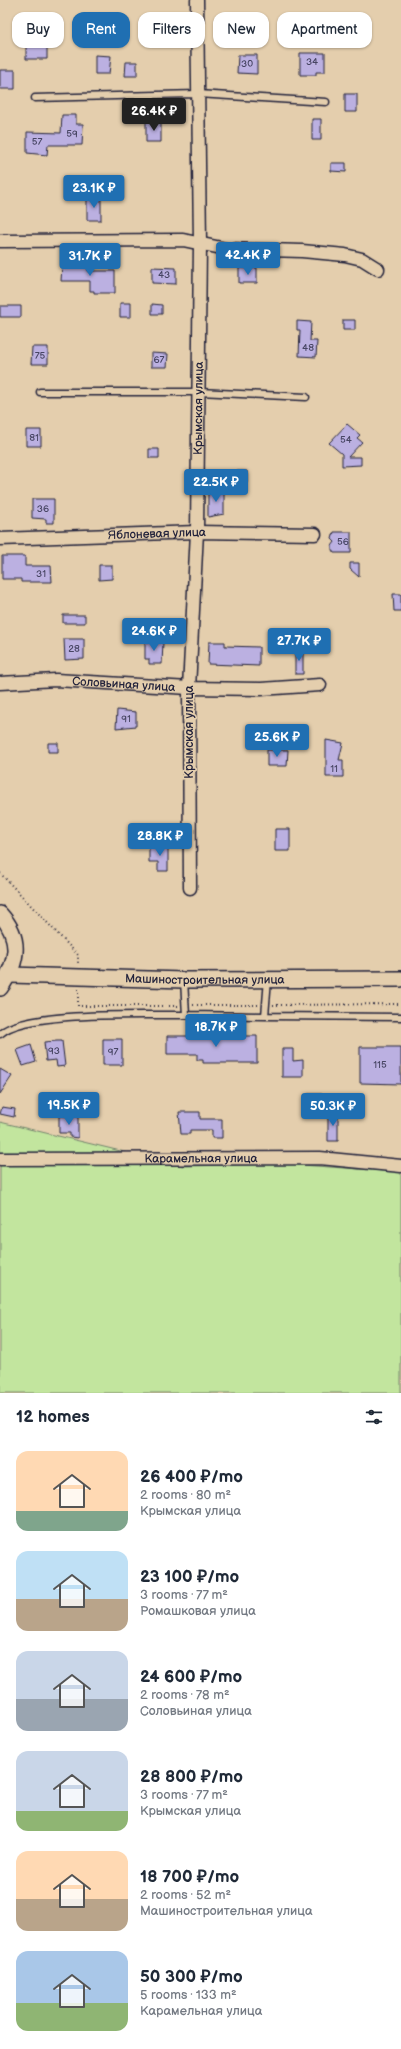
<!DOCTYPE html>
<html lang="en">
<head>
<meta charset="utf-8">
<style>
  :root { --surface:#fff; --page:#f2f2f3; --text:#1f2937; --muted:#747a83; --accent:#1f6fb2 }
  body { margin:0; font-family:"Balsamiq Sans",sans-serif; background:var(--page); color:var(--text); height:100vh; display:flex; flex-direction:column; font-size:15px; white-space:nowrap }
  * { box-sizing:border-box; margin:0 }
  p { font-size:13px; color:var(--muted) }
  .icon { flex:none; width:22px; height:22px; fill:none; stroke:currentColor; stroke-width:2; stroke-linecap:round; stroke-linejoin:round }
  .map { position:relative; height:1393px; overflow:hidden }
  .drawer { display:flex; flex-direction:column; background:var(--surface); flex:1 }
  .drawer>* { flex:none }
  .banner { position:absolute; left:12px; top:12px; width:377px; height:36px; display:flex; gap:8px }
  .price { position:absolute; translate:-50% -34px; padding:0 9px; border-radius:4px; background:var(--accent); color:#fff; font-size:13px; line-height:26px; filter:drop-shadow(0 1px 2px #0008) }
  .price::after { content:''; position:absolute; left:50%; top:24px; width:12px; height:9px; margin-left:-6px; background:inherit; clip-path:polygon(0 0,100% 0,50% 100%) }
  .price.selected { background:#222; color:#fff }
  ul { padding:0; list-style:none }
  li { display:flex; align-items:center; gap:12px; height:100px; padding:0 16px }
  li span { display:grid; place-items:center; flex:none; width:112px; height:80px; border-radius:12px; color:#555 }
  li>.icon { margin-inline-start:auto }
  span .icon { width:48px; height:48px; fill:#fffc; stroke-width:1 }
  li b { font-size:17px }
  h2 { display:flex; justify-content:space-between; align-items:center; height:48px; padding:0 16px; font-size:17px }
  .chip { padding:0 14px; border-radius:12px; background:var(--surface); box-shadow:0 1px 3px #0004; font-size:14px; line-height:36px }
  .chip.selected { background:var(--accent); color:#fff }
  .map>svg:first-child { display:block }
  .green { fill:#c2e59e; stroke:#72846c }
  .building { fill:#bbb0e1; stroke:#22223b }
  .lines { fill:none; stroke-linecap:round; stroke-linejoin:round }
  .service-casing { stroke:#22223b; stroke-width:9 }
  .minor-casing { stroke:#22223b; stroke-width:15 }
  .tertiary-casing { stroke:#22223b; stroke-width:18 }
  .path { stroke:#22223b; stroke-width:2; stroke-dasharray:1 3; stroke-linecap:butt }
  .service { stroke:#e4cead; stroke-width:6 }
  .minor { stroke:#e4cead; stroke-width:12 }
  .tertiary { stroke:#e4cead; stroke-width:15 }
  .labels { text-anchor:middle; dominant-baseline:central; stroke-width:3.5; stroke-linejoin:round; paint-order:stroke }
  .number-label { font-size:10px; fill:#484664 }
  .street-label { font-size:12px; fill:#22223b; stroke:#e4cead }
</style>
</head>
<body>
<div class="map">
<svg width="401" height="1393" viewBox="0 0 401 1393">
  <rect width="100%" height="100%" fill="#e4cead"/>
  <filter id="ink" filterUnits="userSpaceOnUse"><feTurbulence type="fractalNoise" baseFrequency=".025" numOctaves="2"/><feDisplacementMap in="SourceGraphic" scale="8" xChannelSelector="R" yChannelSelector="G"/><feConvolveMatrix kernelMatrix="1 2 1 2 8 2 1 2 1" color-interpolation-filters="sRGB"/></filter>
  <g filter="url(#ink)">
    <!-- green -->
    <path class="green" d="M 0,1122 L 183,1166 L 287,1164 L 401,1172 L 401,1393 L 0,1393 Z"/>
    <!-- building -->
    <path class="building" d="M 26,38 L 47,39 L 47,59 L 26,59 Z
      M 300,53 L 325,53 L 325,72 L 316,72 L 316,75 L 300,75 Z
      M 95,55 L 111,56 L 109,74 L 95,74 Z
      M 238,55 L 257,55 L 257,74 L 237,73 Z
      M 126,62 L 137,62 L 137,76 L 125,76 Z
      M 0,70 L 15,70 L 15,89 L 0,89 Z
      M 345,94 L 357,94 L 357,112 L 345,112 Z
      M 62,115 L 76,115 L 76,124 L 83,124 L 82,145 L 48,145 L 47,155 L 27,153 L 27,132 L 61,133 Z
      M 312,119 L 321,119 L 321,140 L 312,140 Z
      M 146,121 L 161,121 L 161,142 L 146,142 Z
      M 331,163 L 346,163 L 346,172 L 331,171 Z
      M 87,198 L 101,198 L 101,220 L 87,220 Z
      M 80,259 L 88,259 L 88,271 L 115,271 L 115,293 L 94,293 L 94,291 L 90,291 L 90,281 L 61,281 L 62,265 L 80,265 Z
      M 152,267 L 176,268 L 176,284 L 152,283 Z
      M 239,268 L 257,268 L 257,283 L 239,283 Z
      M 120,303 L 131,303 L 131,317 L 120,317 Z
      M 152,304 L 162,305 L 162,314 L 152,314 Z
      M 0,306 L 21,306 L 21,317 L 0,317 Z
      M 343,320 L 355,320 L 355,330 L 343,330 Z
      M 297,321 L 311,322 L 310,341 L 317,341 L 316,357 L 299,356 L 300,330 L 297,330 Z
      M 32,347 L 48,347 L 48,364 L 31,364 Z
      M 151,353 L 168,354 L 167,367 L 151,367 Z
      M 347,424 L 360,435 L 357,438 L 362,442 L 348,457 L 361,457 L 361,465 L 342,466 L 342,454 L 329,443 Z
      M 26,430 L 41,430 L 41,446 L 26,446 Z
      M 149,449 L 159,449 L 159,458 L 149,458 Z
      M 234,471 L 247,471 L 247,483 L 233,483 Z
      M 208,490 L 224,490 L 224,514 L 208,517 Z
      M 32,499 L 54,499 L 54,523 L 46,523 L 46,519 L 32,518 Z
      M 334,532 L 351,532 L 351,553 L 334,553 L 332,550 L 332,546 L 335,542 L 332,539 Z
      M 2,556 L 25,556 L 25,566 L 51,566 L 52,582 L 21,582 L 21,579 L 2,579 Z
      M 350,563 L 359,563 L 359,577 L 350,569 Z
      M 99,565 L 112,565 L 112,579 L 99,580 Z
      M 393,594 L 401,594 L 401,611 L 394,611 Z
      M 63,615 L 85,615 L 85,623 L 63,623 Z
      M 64,639 L 84,639 L 84,659 L 65,660 Z
      M 145,642 L 163,642 L 162,664 L 149,664 L 149,659 L 145,659 Z
      M 209,642 L 225,642 L 225,646 L 259,647 L 259,666 L 208,664 Z
      M 295,651 L 303,651 L 303,674 L 295,674 Z
      M 117,710 L 136,712 L 136,726 L 116,728 Z
      M 326,740 L 343,743 L 339,760 L 343,760 L 343,777 L 326,777 Z
      M 48,743 L 58,743 L 58,752 L 48,752 Z
      M 267,750 L 288,750 L 287,766 L 267,766 Z
      M 275,829 L 290,829 L 290,851 L 275,851 Z
      M 149,847 L 168,847 L 168,871 L 158,871 L 158,862 L 149,862 Z
      M 167,1036 L 257,1036 L 257,1063 L 203,1063 L 203,1060 L 197,1060 L 197,1054 L 167,1054 Z
      M 103,1039 L 122,1039 L 122,1065 L 103,1065 Z
      M 57,1041 L 62,1041 L 65,1066 L 57,1067 L 56,1060 L 46,1061 L 44,1042 Z
      M 31,1045 L 36,1062 L 23,1066 L 17,1050 Z
      M 360,1047 L 401,1047 L 401,1084 L 360,1083 Z
      M 282,1049 L 293,1049 L 293,1061 L 303,1060 L 303,1077 L 282,1077 Z
      M 0,1069 L 12,1076 L 0,1094 Z
      M 308,1094 L 322,1094 L 322,1112 L 313,1112 L 313,1109 L 308,1109 Z
      M 2,1107 L 15,1109 L 14,1117 L 0,1114 Z
      M 179,1112 L 200,1112 L 200,1119 L 222,1119 L 222,1138 L 212,1138 L 212,1130 L 190,1130 L 190,1134 L 181,1134 Z
      M 328,1113 L 338,1113 L 338,1141 L 328,1141 Z
      M 59,1116 L 78,1116 L 78,1138 L 70,1137 L 70,1133 L 59,1133 Z"/>
    <g class="lines">
      <defs>
        <path id="service" d="M 35,98 L 198,94 L 326,102
          M 40,392 L 199,392 L 306,397
          M 184,980 L 186,1015 L 265,1016 L 268,979
          M 265,1016 L 401,1017
          M 0,1034 C 26,1010 148,1016 186,1015"/>
        <g id="minor">
          <path d="M 0,241 L 183,240 L 226,249 L 302,251 L 345,255 L 362,259 L 378,269"/>
          <path id="s1" d="M 0,539 L 197,532 L 315,534"/>
          <path id="s2" d="M 0,683 L 56,680 L 189,688 L 261,689 L 320,685"/>
          <path id="s3" d="M 190,888 L 189,688 L 197,532 L 200,244 L 197,0"/>
          <path id="s4" d="M 0,1159 L 320,1158 L 401,1166"/>
        </g>
        <g id="tertiary">
          <path d="M 0,914 C 22,938 18,963 0,988"/>
          <path id="s5" d="M 10,975 L 184,980 L 401,979"/>
        </g>
      </defs>
      <!-- service casing -->
      <use href="#service" class="service-casing"/>
      <!-- minor casing -->
      <use href="#minor" class="minor-casing"/>
      <!-- tertiary casing -->
      <use href="#tertiary" class="tertiary-casing"/>
      <!-- path -->
      <path class="path" d="M 0,873 L 78,955 L 78,964
        M 78,989 L 78,1006 L 179,1006
        M 193,1005 L 259,1005
        M 273,1005 L 401,1004"/>
      <!-- service -->
      <use href="#service" class="service"/>
      <!-- minor -->
      <use href="#minor" class="minor"/>
      <!-- tertiary -->
      <use href="#tertiary" class="tertiary"/>
    </g>
  </g>
  <g class="labels">
    <!-- number labels -->
    <g class="number-label">
      <text x="312" y="62">34</text>
      <text x="247" y="64">30</text>
      <text x="72" y="134">59</text>
      <text x="37" y="142">57</text>
      <text x="164" y="275">43</text>
      <text x="308" y="348">48</text>
      <text x="40" y="356">75</text>
      <text x="159" y="360">67</text>
      <text x="34" y="438">81</text>
      <text x="346" y="440">54</text>
      <text x="43" y="509">36</text>
      <text x="343" y="542">56</text>
      <text x="41" y="574">31</text>
      <text x="74" y="649">28</text>
      <text x="126" y="719">91</text>
      <text x="334" y="769">11</text>
      <text x="54" y="1051">93</text>
      <text x="113" y="1052">97</text>
      <text x="380" y="1065">115</text>
    </g>
    <!-- street labels -->
    <g class="street-label">
      <text stroke="none"><textPath href="#s3" startOffset="480">Крымская улица</textPath></text>
      <text stroke="none"><textPath href="#s1" startOffset="157">Яблоневая улица</textPath></text>
      <text stroke="none"><textPath href="#s2" startOffset="124">Соловьиная улица</textPath></text>
      <text transform="translate(189 732) rotate(-90)">Крымская улица</text>
      <text stroke="none"><textPath href="#s5" startOffset="195">Машиностроительная улица</textPath></text>
      <text stroke="none"><textPath href="#s4" startOffset="201">Карамельная улица</textPath></text>
    </g>
  </g>
</svg>
<b class="price selected" style="left:154px;top:132px">26.4K ₽</b>
<b class="price" style="left:94px;top:209px">23.1K ₽</b>
<b class="price" style="left:248px;top:276px">42.4K ₽</b>
<b class="price" style="left:90px;top:277px">31.7K ₽</b>
<b class="price" style="left:216px;top:503px">22.5K ₽</b>
<b class="price" style="left:154px;top:652px">24.6K ₽</b>
<b class="price" style="left:299px;top:662px">27.7K ₽</b>
<b class="price" style="left:277px;top:758px">25.6K ₽</b>
<b class="price" style="left:160px;top:857px">28.8K ₽</b>
<b class="price" style="left:216px;top:1048px">18.7K ₽</b>
<b class="price" style="left:69px;top:1126px">19.5K ₽</b>
<b class="price" style="left:333px;top:1127px">50.3K ₽</b>
<div class="banner">
<a class="chip">Buy</a>
<a class="chip selected">Rent</a>
<a class="chip">Filters</a>
<a class="chip">New</a>
<a class="chip">Apartment</a>
</div>
</div>
<section class="drawer">
<h2>12 homes<svg class="icon" aria-label="filters" viewBox="0 0 24 24"><path d="M4 7h16M4 17h16"/><circle cx="9" cy="7" r="2"/><circle cx="15" cy="17" r="2"/></svg></h2>
<ul>
<li><span style="background:linear-gradient(#ffd9b3 75%,#7fa58c 0)"><svg class="icon" aria-label="home" viewBox="0 0 24 24"><path d="M3 11l9-7 9 7M6 9v11h12V9"/></svg></span><div><b>26 400 ₽/mo</b><p>2 rooms · 80 m²</p><p>Крымская улица</p></div></li>
<li><span style="background:linear-gradient(#bfe0f5 60%,#b9a48a 0)"><svg class="icon" aria-label="home" viewBox="0 0 24 24"><path d="M3 11l9-7 9 7M6 9v11h12V9"/></svg></span><div><b>23 100 ₽/mo</b><p>3 rooms · 77 m²</p><p>Ромашковая улица</p></div></li>
<li><span style="background:linear-gradient(#c9d6e8 60%,#9aa5b1 0)"><svg class="icon" aria-label="home" viewBox="0 0 24 24"><path d="M3 11l9-7 9 7M6 9v11h12V9"/></svg></span><div><b>24 600 ₽/mo</b><p>2 rooms · 78 m²</p><p>Соловьиная улица</p></div></li>
<li><span style="background:linear-gradient(#c9d6e8 75%,#8fb573 0)"><svg class="icon" aria-label="home" viewBox="0 0 24 24"><path d="M3 11l9-7 9 7M6 9v11h12V9"/></svg></span><div><b>28 800 ₽/mo</b><p>3 rooms · 77 m²</p><p>Крымская улица</p></div></li>
<li><span style="background:linear-gradient(#ffd9b3 60%,#b9a48a 0)"><svg class="icon" aria-label="home" viewBox="0 0 24 24"><path d="M3 11l9-7 9 7M6 9v11h12V9"/></svg></span><div><b>18 700 ₽/mo</b><p>2 rooms · 52 m²</p><p>Машиностроительная улица</p></div></li>
<li><span style="background:linear-gradient(#a9c7e8 65%,#8fb573 0)"><svg class="icon" aria-label="home" viewBox="0 0 24 24"><path d="M3 11l9-7 9 7M6 9v11h12V9"/></svg></span><div><b>50 300 ₽/mo</b><p>5 rooms · 133 m²</p><p>Карамельная улица</p></div></li>
</ul>
</section>
</body>
</html>
